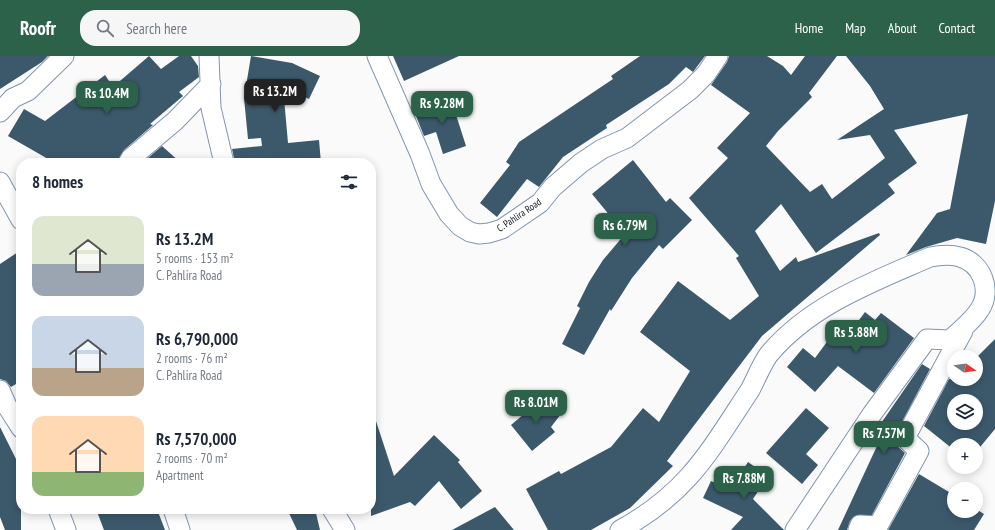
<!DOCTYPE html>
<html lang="en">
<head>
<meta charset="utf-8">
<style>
  :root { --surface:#fff; --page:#f6f6f7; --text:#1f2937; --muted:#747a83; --accent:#2b6249 }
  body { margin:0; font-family:"PT Sans Narrow",sans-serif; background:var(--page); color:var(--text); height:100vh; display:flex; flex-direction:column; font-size:15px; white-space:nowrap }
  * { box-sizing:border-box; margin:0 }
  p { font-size:13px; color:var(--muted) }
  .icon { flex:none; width:22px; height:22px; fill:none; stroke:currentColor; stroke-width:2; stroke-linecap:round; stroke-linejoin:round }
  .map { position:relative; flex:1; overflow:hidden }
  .panel { position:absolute; left:16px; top:102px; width:360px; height:356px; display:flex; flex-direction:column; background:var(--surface); border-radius:16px; box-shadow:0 2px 10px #0003 }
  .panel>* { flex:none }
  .needle { width:26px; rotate:103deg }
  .fabs { position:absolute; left:947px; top:294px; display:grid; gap:8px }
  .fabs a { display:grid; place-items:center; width:36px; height:36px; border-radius:50%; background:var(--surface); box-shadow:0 2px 10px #0003; font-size:20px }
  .price { position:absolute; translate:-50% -34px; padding:0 9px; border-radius:8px; background:var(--accent); color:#fff; font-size:13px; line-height:26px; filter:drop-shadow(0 1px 2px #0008) }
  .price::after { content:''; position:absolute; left:50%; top:24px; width:12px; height:9px; margin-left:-6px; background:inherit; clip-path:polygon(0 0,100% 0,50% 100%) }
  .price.current { background:#222; color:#fff }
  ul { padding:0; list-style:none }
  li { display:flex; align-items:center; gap:12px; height:100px; padding:0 16px }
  li span { display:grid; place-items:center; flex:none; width:112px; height:80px; border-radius:12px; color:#555 }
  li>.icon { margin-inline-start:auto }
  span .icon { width:48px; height:48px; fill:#fffc; stroke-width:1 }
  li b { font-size:17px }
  h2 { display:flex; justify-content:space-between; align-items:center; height:48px; padding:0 16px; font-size:17px }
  header { display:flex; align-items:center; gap:24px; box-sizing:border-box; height:56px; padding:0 20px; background:var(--accent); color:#fff }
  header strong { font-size:19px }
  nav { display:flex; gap:22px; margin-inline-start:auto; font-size:14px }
  .search { width:280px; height:36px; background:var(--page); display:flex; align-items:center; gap:10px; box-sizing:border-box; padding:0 14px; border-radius:16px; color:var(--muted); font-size:15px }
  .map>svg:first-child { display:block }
  .building { fill:#3c596c; fill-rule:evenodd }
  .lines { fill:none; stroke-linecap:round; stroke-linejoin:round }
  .street-casing { stroke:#8195b0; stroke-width:21 }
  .street { stroke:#fff; stroke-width:19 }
  .labels { text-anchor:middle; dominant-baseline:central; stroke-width:4; stroke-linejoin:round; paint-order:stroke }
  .street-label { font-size:10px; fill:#0e151f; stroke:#fff }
</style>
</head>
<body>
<header>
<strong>Roofr</strong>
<div class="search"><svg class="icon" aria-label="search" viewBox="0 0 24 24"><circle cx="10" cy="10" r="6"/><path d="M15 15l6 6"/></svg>Search here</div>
<nav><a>Home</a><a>Map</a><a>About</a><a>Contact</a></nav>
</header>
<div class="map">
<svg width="995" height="474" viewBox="0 0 995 474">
  <rect width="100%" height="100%" fill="#fafafa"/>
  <!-- building -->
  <path class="building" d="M 0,0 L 48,0 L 42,6 L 0,33 Z
    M 149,0 L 161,13 L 179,0 L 191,0 L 198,10 L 199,21 L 179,36 L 183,40 L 150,68 L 153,69 L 124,94 L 117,107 L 55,107 L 8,80 L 24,53 L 45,65 L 105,19 L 113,31 Z
    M 251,0 L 292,7 L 320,20 L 309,43 L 283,31 L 288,87 L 319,84 L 321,107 L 235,107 L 232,93 L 262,90 L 261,82 L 248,83 L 244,42 Z
    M 393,0 L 459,0 L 404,25 Z
    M 640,0 L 705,0 L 693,16 L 686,11 L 669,28 L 606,69 L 607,72 L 563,101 L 539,131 L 527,123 L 497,161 L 480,147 L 510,109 L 506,106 L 519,86 L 613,23 L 611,20 Z
    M 729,0 L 767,0 L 783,10 L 791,19 L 805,0 L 837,0 L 809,37 L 812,41 L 778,75 L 766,90 L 810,136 L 822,128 L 832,143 L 885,102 L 870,79 L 837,84 L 884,53 L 870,30 L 846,0 L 995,0 L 995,145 L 986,188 L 957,182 L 926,191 L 906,199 L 937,157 L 950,153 L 968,58 L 894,74 L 917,107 L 888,128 L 895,137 L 816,197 L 781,148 L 755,175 L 780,215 L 796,201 L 798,206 L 879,177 L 880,179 L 762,280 L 667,405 L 673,410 L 630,452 L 591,474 L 548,474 L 526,433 L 559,415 L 561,418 L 611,391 L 643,352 L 659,366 L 690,315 L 640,276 L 678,225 L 730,264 L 759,240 L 736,202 L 739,200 L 689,142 L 728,102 L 717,92 L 750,57 L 711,29 L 727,6 Z
    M 451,43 L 466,90 L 443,98 L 436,76 L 424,80 L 414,55 Z
    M 162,90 L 181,107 L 142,107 Z
    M 633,104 L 666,146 L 670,142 L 692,164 L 663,193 L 659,189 L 632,222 L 611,255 L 610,253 L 584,299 L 562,288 L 580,252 L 577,250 L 589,226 L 603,204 L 625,178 L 592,138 Z
    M 21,194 L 21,325 L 11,331 L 6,325 L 0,323 L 0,208 Z
    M 865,256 L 875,264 L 881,257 L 914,282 L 874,337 L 838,310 L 815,336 L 787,311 L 803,292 L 815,302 L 835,275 L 845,283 Z
    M 995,283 L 995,373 L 976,396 L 976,389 L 954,389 L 954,394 L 924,370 L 949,323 L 976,323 L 976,302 ZM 954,345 L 976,345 L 976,367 L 954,367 Z
    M 922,308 L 930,313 L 894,381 L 897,390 L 905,397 L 872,459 L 855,460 L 850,465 L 847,474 L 838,474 L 883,377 L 877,373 Z
    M 538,343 L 561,358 L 551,371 L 555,376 L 532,395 L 511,369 L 531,352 Z
    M 806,352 L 829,372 L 806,398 L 818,409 L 802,428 L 766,397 Z
    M 371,362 L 375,362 L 394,420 L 434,379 L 460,404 L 458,406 L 482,435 L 461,453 L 439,425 L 415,450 L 410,446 L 371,460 Z
    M 0,371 L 21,413 L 21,474 L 5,474 L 0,461 Z
    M 748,406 L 768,420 L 753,443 L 784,474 L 731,474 L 743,461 L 703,442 L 711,425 L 730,434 Z
    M 919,418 L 954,439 L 954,455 L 976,455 L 976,453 L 984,458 L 974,474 L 888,474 Z
    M 495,451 L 514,474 L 452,474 Z
    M 96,453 L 157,453 L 165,474 L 104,474 Z
    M 287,453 L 315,453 L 320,474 L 297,474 Z"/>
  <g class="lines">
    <defs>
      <path id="street" d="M 209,0 L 211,52 L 224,107
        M 377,0 L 420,98 L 431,128 L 449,158 L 460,170 L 470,176 L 479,178 L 489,177 L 502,173 L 540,147 L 553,131 L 581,107 L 602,93 L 627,82 L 690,34 L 706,18 L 718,0
        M 0,56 L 13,42 L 28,35 L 64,0
        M 128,107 L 131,102 L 175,65 L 211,28
        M 0,126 L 21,164
        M 0,334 L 7,350 L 21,372
        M 58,453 L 66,474
        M 173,453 L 180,474
        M 332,453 L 345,474
        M 620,474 C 688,437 709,396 750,334 C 756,323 763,305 770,297 C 812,248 873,226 930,201 C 940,199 950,198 960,201 C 982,207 992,234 980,253 C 973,265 959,275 950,284 L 927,283 L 872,358 L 795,474
        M 858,474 L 860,469 L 878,470 L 919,395 L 905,382 L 963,275"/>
    </defs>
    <!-- street casing -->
    <use href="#street" class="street-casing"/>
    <!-- street -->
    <use href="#street" class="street"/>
  </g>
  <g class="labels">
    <!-- street labels -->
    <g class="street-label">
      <text transform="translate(519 159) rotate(-34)">C. Pahlira Road</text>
    </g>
  </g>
</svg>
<div class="fabs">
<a><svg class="needle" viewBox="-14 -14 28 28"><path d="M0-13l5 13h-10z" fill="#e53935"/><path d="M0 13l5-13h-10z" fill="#747a83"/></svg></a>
<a><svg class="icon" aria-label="layers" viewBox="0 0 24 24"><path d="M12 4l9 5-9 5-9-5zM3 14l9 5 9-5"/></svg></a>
<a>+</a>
<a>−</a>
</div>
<b class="price current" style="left:275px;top:57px">Rs 13.2M</b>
<b class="price" style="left:107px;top:59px">Rs 10.4M</b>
<b class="price" style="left:442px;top:69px">Rs 9.28M</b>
<b class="price" style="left:625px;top:191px">Rs 6.79M</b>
<b class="price" style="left:856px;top:298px">Rs 5.88M</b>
<b class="price" style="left:536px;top:368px">Rs 8.01M</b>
<b class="price" style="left:884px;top:399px">Rs 7.57M</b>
<b class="price" style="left:744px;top:444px">Rs 7.88M</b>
<section class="panel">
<h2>8 homes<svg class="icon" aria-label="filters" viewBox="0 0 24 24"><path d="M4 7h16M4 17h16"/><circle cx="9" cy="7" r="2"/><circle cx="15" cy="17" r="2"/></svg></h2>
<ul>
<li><span style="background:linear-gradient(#dfe7d0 60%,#9aa5b1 0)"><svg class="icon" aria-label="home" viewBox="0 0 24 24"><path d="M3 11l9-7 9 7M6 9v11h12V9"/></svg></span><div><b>Rs 13.2M</b><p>5 rooms · 153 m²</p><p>C. Pahlira Road</p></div></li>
<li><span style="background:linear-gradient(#c9d6e8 65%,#b9a48a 0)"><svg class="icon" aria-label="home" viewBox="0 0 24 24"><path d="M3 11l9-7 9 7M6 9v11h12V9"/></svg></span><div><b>Rs 6,790,000</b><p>2 rooms · 76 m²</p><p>C. Pahlira Road</p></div></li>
<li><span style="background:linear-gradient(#ffd9b3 70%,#8fb573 0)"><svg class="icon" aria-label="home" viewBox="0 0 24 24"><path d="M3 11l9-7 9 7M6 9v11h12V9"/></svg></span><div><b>Rs 7,570,000</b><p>2 rooms · 70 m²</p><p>Apartment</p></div></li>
</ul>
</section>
</div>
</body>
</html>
